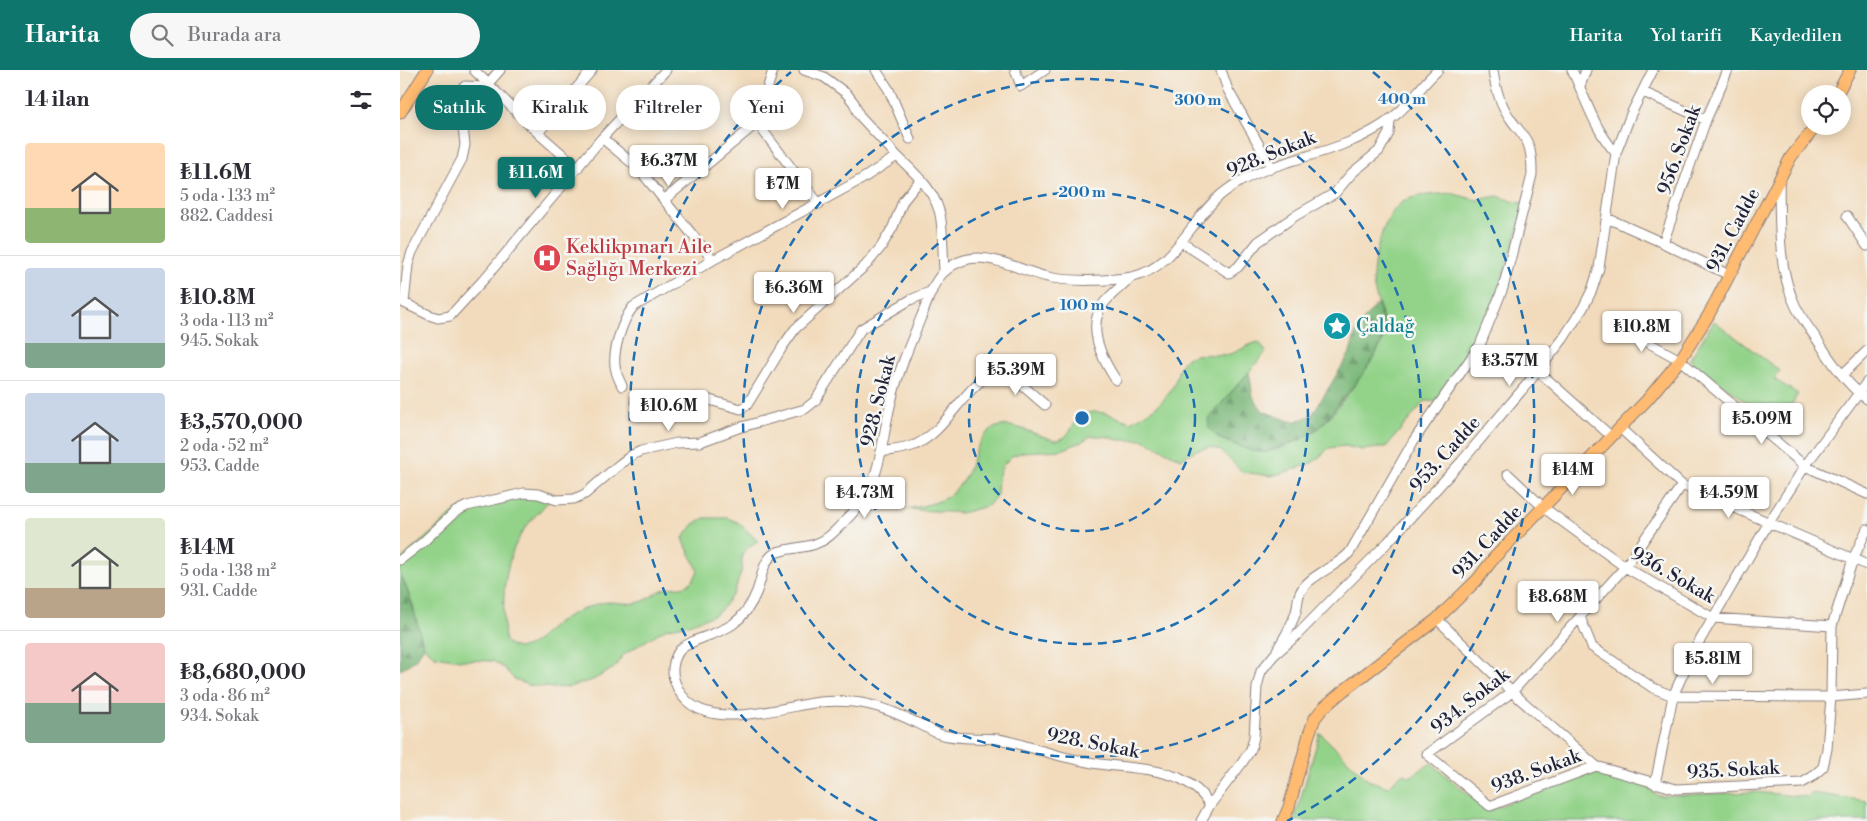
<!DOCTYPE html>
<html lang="tr">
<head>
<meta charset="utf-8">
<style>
  :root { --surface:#fff; --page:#f7f7f7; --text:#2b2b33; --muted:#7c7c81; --line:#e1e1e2; --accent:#0f766e }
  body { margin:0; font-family:"Libre Bodoni",serif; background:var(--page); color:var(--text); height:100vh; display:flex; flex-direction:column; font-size:19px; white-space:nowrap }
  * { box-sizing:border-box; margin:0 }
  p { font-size:16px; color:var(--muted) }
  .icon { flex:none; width:28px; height:28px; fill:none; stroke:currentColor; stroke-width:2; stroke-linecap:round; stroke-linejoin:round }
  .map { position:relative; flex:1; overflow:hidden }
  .drawer { display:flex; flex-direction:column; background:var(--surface); width:400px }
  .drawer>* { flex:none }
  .hud { position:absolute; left:15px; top:15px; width:475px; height:45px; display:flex; gap:10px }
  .buttons { position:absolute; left:1401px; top:15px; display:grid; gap:10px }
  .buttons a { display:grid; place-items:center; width:50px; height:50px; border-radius:50%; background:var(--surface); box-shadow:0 2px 12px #0003; font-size:25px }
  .price { position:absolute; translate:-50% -42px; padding:0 11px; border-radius:5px; background:#fff; color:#222; font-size:16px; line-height:32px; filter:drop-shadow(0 1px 2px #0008) }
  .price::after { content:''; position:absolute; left:50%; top:30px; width:15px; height:11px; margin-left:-8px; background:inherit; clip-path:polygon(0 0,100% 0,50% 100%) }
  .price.selected { background:var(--accent); color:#fff }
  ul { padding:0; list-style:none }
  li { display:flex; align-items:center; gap:15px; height:125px; padding:0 25px }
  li+li { border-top:1px solid var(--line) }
  li span { display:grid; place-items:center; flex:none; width:140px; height:100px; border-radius:5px; color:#555 }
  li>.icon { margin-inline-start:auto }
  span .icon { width:60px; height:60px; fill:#fffc; stroke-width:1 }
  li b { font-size:21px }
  h2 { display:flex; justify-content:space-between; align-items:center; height:60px; padding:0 25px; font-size:21px }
  .chip { padding:0 18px; border-radius:22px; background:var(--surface); box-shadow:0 2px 12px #0003; font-size:18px; line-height:45px }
  .chip.selected { background:var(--accent); color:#fff }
  header { display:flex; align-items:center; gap:30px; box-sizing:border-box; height:70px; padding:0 25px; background:var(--accent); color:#fff }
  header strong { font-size:24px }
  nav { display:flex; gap:28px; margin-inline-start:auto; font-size:18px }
  .search { width:350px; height:45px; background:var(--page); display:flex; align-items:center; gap:12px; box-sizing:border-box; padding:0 18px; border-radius:28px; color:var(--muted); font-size:19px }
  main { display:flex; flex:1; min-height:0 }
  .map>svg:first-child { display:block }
  .green { fill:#93d389; stroke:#5a7a62 }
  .forest { fill:url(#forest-firs); stroke:#4c6c58 }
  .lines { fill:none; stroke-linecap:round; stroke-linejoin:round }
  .minor-casing { stroke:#8a7e7c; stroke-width:11 }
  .major-casing { stroke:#8a7e7c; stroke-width:13 }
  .minor { stroke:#fff; stroke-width:9 }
  .major { stroke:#ffbb71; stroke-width:11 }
  .ring { fill:none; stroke:#1f6fb2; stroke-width:2.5; stroke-dasharray:9 6 }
  .labels { text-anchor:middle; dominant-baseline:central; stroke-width:5; stroke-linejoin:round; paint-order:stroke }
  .street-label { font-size:19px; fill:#22223b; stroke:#f6f6f2 }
  .health-label { font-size:19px; fill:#be3a42; stroke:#f6f6f2; text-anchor:start }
  .culture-label { font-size:19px; fill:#0d838f; stroke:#f6f6f2; text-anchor:start }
  .centre { fill:#1f6fb2; stroke:#f6f6f2; stroke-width:2.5 }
  .ring-label { font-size:15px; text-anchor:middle; font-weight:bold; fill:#1f6fb2; stroke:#f6f6f2; stroke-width:5; stroke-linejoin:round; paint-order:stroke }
</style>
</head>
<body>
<header>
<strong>Harita</strong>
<div class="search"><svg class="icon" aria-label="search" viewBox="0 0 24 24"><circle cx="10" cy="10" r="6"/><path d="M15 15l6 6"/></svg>Burada ara</div>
<nav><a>Harita</a><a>Yol tarifi</a><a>Kaydedilen</a></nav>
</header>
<main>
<section class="drawer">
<h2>14 ilan<svg class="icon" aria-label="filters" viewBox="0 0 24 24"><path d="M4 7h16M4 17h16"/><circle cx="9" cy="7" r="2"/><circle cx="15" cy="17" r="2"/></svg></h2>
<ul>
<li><span style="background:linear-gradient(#ffd9b3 65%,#8fb573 0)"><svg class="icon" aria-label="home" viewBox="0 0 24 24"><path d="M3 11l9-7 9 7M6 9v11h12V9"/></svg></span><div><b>₺11.6M</b><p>5 oda · 133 m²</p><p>882. Caddesi</p></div></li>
<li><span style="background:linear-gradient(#c9d6e8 75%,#7fa58c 0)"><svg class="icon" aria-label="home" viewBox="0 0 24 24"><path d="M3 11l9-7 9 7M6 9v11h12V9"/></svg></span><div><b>₺10.8M</b><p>3 oda · 113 m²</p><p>945. Sokak</p></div></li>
<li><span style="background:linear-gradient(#c9d6e8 70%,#7fa58c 0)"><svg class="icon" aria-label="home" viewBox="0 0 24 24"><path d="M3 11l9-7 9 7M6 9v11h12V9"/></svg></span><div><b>₺3,570,000</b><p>2 oda · 52 m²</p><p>953. Cadde</p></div></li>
<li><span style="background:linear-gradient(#dfe7d0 70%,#b9a48a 0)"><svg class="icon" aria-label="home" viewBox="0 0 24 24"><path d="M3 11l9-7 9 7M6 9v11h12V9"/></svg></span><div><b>₺14M</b><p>5 oda · 138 m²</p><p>931. Cadde</p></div></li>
<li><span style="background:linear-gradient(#f6c9c9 60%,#7fa58c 0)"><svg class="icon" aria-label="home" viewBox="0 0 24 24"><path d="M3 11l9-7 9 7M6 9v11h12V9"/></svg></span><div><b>₺8,680,000</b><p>3 oda · 86 m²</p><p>934. Sokak</p></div></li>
</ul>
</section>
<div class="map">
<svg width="1467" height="751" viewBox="0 0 1467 751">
  <defs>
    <pattern id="forest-firs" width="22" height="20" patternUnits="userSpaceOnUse" patternTransform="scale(1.25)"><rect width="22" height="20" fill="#76b575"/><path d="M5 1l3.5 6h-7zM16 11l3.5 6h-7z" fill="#609361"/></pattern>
  </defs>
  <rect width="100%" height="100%" fill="#f6f6f2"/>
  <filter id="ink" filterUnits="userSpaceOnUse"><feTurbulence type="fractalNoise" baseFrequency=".02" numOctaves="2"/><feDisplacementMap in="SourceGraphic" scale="10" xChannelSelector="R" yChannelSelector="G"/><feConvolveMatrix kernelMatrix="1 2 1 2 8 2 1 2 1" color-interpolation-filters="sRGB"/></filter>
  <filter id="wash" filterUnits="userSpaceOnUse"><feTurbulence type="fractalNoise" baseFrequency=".0096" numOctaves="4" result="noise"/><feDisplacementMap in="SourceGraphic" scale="20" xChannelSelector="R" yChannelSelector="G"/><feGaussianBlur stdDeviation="1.12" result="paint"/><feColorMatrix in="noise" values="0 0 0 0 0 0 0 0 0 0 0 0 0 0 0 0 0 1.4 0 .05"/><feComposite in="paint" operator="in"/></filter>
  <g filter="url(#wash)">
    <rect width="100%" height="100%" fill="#f2dbbc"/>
    <!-- green -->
    <path class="green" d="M 1051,123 L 1076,130 L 1098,126 L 1115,132 L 1125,133 L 1120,154 L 1080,275 L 1041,332 L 1025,331 L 986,377 L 962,380 L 945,376 L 929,378 L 914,392 L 893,400 L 871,406 L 842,402 L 821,381 L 811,377 L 796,380 L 781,389 L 744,370 L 718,370 L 705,366 L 691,366 L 681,372 L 662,380 L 623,382 L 612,386 L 603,395 L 598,407 L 597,425 L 588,436 L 561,443 L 506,439 C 521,436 538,434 550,425 C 555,420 562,413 565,407 C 574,391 578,359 601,356 C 615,354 632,363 645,367 C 648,368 653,370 656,370 C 675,369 669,344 693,342 C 705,341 719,348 730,352 C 749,343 761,336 772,318 C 778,309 777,294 787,288 C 799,281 817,287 830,284 C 840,281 848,274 859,272 L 866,282 L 808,349 L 818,368 C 833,373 849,383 865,382 C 879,381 910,366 920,357 C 933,345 981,283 984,267 C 987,249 975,230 973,212 C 972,190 984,139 1006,130 C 1018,124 1037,125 1051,123 Z
      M 1314,251 L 1380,301 L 1374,309 L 1398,324 L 1379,355 L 1292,293 L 1290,289 Z
      M 107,426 L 151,429 C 142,438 133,448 125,458 C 102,491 102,532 105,571 C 107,573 111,576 114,577 C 130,582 143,564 153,556 C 163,547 179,541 191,536 C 210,528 219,535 236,533 C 246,532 252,525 260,521 C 276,512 287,526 298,501 C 294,489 287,481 283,468 L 294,454 L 304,448 L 328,448 L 339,453 L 358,471 L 351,475 L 342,484 L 342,499 L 334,523 L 321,540 L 312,546 L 285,555 L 265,559 L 223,585 L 214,598 L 193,610 L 169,617 L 154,618 L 128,615 L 114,609 L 104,598 L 93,591 L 60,590 L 35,586 L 24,577 L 17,556 L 13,535 L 0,503 L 0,490 L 55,442 Z
      M 920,663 L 968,710 L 988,717 L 1003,703 L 1010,707 L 1031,693 L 1088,741 L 1149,716 L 1188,703 L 1207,704 L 1245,715 L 1258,726 L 1355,722 L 1408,727 L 1411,723 L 1467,731 L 1467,751 L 894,751 Z"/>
    <!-- forest -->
    <path class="forest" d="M 978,233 L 985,258 L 983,270 L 965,301 L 921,356 L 904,368 L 866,382 L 852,381 L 818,368 L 809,358 L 808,349 L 849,302 L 853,327 L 863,341 L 889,351 L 897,351 L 912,345 L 950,283 L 957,258 Z
      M 0,503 C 12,528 16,551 24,577 L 15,590 L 0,600 Z"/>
  </g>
  <g filter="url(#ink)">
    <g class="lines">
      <defs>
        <path id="minor" d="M 74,0 L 138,63 L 178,98
          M 404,0 L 424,7 L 447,24 L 454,33 L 459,45 L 497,86
          M 476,0 L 489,20 L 510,69
          M 615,0 L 621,16 L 645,0
          M 821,0 L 828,20 L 872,98
          M 1172,0 C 1186,29 1194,59 1216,83
          M 1180,16 L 1186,0
          M 1243,22 L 1306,50
          M 357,53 L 419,134
          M 138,63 L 192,0
          M 202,68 L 238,98 L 313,190
          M 1379,110 C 1380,151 1377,196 1395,235 C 1402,250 1413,263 1422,277 C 1433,294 1450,318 1467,329
          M 264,130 L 357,53 L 373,0
          M 1447,146 L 1467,176
          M 1207,148 L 1263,173 L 1329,205
          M 781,172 L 829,203 L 838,197 L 858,172 L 895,146 L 935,123 L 952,103 L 979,81 L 989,63 L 990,49
          M 1263,173 L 1306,50 L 1328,0
          M 0,231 L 29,245 L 38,248 L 50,246 L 86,207 L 202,68 L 266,0
          M 4,233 L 8,195 L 12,182 L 62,89 L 65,75 L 59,22 L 65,16 L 85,17 L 100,0
          M 1216,255 L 1280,290 L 1405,396 L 1467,424
          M 1138,301 L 1212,367
          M 1443,304 L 1467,281
          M 716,310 C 704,292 689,264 699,241 C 703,230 722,216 731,207
          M 222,316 C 220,311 217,306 216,301 C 211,284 222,251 233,237 L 313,190 L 462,109 L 497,86 C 515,103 538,123 541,150 C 543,166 543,184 544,201
          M 253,333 L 294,328 L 306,329 L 341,339 L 347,335 L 383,276 L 395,259 L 466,195 L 481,177 L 493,157 L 503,131 L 521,109
          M 1220,358 L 1282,415 L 1467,495
          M 481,382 C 492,380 505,379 515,375 C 550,359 563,314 599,300 L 616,310 L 645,335
          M 1108,404 L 1144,438 L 1225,497 L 1313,548 L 1432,556
          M 1282,415 L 1225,497 L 1112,622 L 1027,684 L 1090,736 L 1196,696 L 1276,719 L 1402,713 L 1412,707 L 1423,697 L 1427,679 L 1431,627 L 1432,556 L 1453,489 L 1467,459
          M 0,490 L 22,473 L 55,442 L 67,436 L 124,423 L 138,424 L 157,430 L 174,429 L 185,424 L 220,394 L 232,385 L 241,381 L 277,373 L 300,372 L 338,358 L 405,339 L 415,331 L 461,259 L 510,230 L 532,221
          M 1180,547 L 1192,577 L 1253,618 L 1273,626 L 1431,627 L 1467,624
          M 1037,549 L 1112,622 L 1196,696
          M 877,580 C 884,568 892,555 896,542 C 898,536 897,529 900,523 C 908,505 939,496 950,482 L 1014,370 L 1080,275 L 1103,218 L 1132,105 C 1132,94 1132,84 1128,74 C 1125,66 1117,58 1112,51 C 1101,36 1095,19 1093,0
          M 1255,714 L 1273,626 L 1292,584 L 1368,454 L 1405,396 L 1467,312
          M 810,735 C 802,722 792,714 779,708 C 750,696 717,698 688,692 C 671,689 655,685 639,680 C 625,676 612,671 598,669 C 579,667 558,670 539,664 C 532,661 524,656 517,653 C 496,643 476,634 453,632 C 442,631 431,631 420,632 C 378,637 294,668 275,612 C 271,602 273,589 280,580 C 292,568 318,565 333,554 C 344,546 352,534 357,521 C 362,509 362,491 375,483 C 377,482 388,479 391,479 C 399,477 407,477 415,474 C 427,470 434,462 442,454 C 484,414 478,384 491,332 C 498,302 510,274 522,245 C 528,231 533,211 545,201 C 578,172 614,200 648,207 C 669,212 711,211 732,207 C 775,198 791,148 823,123 C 858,95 907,89 947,73 C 964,66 985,55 998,43 C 1013,30 1023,13 1038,0
          M 801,751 L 810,735 L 842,693 L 851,679 L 854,667 L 857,617 L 861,601 L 874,585 L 896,566 L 988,472 L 1062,391 L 1138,301 L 1163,269 L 1183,238 L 1192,220 L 1199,198 L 1216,83 L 1231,44 L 1253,0"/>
        <path id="major" d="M 1437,24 L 1450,0
          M 0,43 L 27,0
          M 883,751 L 889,737 L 909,664 L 915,648 L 923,638 L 943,621 L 1037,549 L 1077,510 L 1094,488 L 1247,330 L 1280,290 L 1308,246 L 1391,87 L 1416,56"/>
      </defs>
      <!-- minor casing -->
      <use href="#minor" class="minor-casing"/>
      <!-- major casing -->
      <use href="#major" class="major-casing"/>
      <!-- minor -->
      <use href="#minor" class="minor"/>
      <!-- major -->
      <use href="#major" class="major"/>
    </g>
  </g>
  <!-- distance rings -->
  <g class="ring">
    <circle cx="682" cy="348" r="113"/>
    <circle cx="682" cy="348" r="226"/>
    <circle cx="682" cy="348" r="339"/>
    <path d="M477 751A452 452 0 0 1 391 2M973 2A452 452 0 0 1 887 751"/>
  </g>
  <!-- icons -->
  <defs>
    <symbol id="hospital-disc" viewBox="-11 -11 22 22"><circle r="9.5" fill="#e0444e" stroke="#f6f6f2"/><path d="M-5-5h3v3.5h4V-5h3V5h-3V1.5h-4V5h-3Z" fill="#fff"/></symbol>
    <symbol id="sight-disc" viewBox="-11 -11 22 22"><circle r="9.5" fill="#0f9aa8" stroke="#f6f6f2"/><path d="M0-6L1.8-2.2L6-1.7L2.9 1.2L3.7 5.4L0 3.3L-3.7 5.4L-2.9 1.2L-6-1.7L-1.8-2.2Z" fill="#fff"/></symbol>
  </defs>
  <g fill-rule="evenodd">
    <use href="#hospital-disc" x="131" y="172" width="32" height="32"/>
    <use href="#sight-disc" x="921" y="240" width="32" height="32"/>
  </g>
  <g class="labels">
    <!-- street labels -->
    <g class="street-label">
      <text transform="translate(1279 80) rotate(-70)">956. Sokak</text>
      <text transform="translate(871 84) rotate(-22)">928. Sokak</text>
      <text transform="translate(1333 160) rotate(-62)">931. Cadde</text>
      <text transform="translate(478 331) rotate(-76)">928. Sokak</text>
      <text transform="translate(1045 384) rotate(-48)">953. Cadde</text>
      <text transform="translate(1087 472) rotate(-47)">931. Cadde</text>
      <text transform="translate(1273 505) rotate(30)">936. Sokak</text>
      <text transform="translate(1070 631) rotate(-38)">934. Sokak</text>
      <text transform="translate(693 673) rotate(11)">928. Sokak</text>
      <text transform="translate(1333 700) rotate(-3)">935. Sokak</text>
      <text transform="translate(1136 701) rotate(-20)">938. Sokak</text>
    </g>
    <!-- health labels -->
    <g class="health-label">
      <text x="166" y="177">Keklikpınarı Aile<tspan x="166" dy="22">Sağlığı Merkezi</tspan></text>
    </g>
    <!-- culture labels -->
    <g class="culture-label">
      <text x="956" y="256">Çaldağ</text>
    </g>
  </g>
  <circle cx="682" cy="348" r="8" class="centre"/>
  <g class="ring-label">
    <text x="1002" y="34">400 m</text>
    <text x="798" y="35">300 m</text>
    <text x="682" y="127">200 m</text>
    <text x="682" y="240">100 m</text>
  </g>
</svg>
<div class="buttons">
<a><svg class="icon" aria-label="locate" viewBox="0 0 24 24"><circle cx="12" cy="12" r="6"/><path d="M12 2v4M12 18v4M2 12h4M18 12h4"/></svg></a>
</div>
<b class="price" style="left:269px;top:117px">₺6.37M</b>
<b class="price selected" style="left:136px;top:129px">₺11.6M</b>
<b class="price" style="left:383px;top:140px">₺7M</b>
<b class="price" style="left:394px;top:244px">₺6.36M</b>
<b class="price" style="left:1242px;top:283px">₺10.8M</b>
<b class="price" style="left:1110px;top:317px">₺3.57M</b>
<b class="price" style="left:616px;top:326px">₺5.39M</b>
<b class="price" style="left:269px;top:362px">₺10.6M</b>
<b class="price" style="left:1362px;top:375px">₺5.09M</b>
<b class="price" style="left:1173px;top:426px">₺14M</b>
<b class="price" style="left:465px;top:449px">₺4.73M</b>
<b class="price" style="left:1329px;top:449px">₺4.59M</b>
<b class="price" style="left:1158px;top:553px">₺8.68M</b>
<b class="price" style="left:1313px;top:615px">₺5.81M</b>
<div class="hud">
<a class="chip selected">Satılık</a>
<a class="chip">Kiralık</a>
<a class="chip">Filtreler</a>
<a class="chip">Yeni</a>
</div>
</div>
</main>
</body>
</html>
